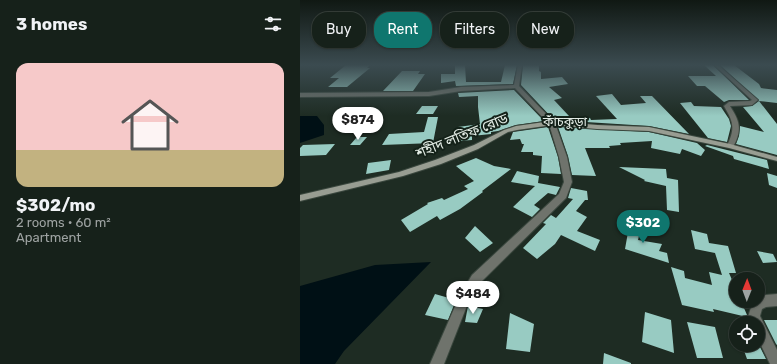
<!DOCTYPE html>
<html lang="en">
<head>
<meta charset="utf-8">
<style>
  :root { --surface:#16211a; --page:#1f2923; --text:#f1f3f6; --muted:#9ea3a2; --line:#353e39; --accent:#0f766e }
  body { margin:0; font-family:Rubik,"Noto Sans Bengali",sans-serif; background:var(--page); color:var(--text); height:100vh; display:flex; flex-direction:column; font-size:15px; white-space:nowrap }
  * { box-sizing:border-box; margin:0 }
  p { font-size:13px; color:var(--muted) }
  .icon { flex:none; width:22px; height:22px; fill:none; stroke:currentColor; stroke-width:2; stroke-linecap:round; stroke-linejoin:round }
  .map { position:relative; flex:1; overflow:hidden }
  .details { display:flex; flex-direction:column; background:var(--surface); width:300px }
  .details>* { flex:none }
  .top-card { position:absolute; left:12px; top:12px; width:380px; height:36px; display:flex; gap:8px }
  .needle { width:26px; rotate:1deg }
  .fabs { position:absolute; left:429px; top:272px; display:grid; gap:8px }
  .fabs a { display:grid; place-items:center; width:36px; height:36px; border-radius:50%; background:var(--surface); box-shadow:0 1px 3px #0004,0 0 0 1px var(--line); font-size:20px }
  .price { position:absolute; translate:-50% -34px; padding:0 9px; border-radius:14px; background:#fff; color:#222; font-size:13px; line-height:26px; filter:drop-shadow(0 1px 2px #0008) }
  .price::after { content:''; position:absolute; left:50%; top:24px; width:12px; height:9px; margin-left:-6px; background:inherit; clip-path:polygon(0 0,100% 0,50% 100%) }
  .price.current { background:var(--accent); color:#fff }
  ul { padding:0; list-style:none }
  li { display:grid; align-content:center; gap:8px; height:212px; padding:0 16px }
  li+li { border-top:1px solid var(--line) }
  li span { display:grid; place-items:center; height:124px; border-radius:12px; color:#555 }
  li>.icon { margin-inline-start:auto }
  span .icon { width:72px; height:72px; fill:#fffc; stroke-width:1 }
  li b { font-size:17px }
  h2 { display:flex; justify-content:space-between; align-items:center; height:48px; padding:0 16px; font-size:17px }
  .tag { padding:0 14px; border-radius:16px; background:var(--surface); box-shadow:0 1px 3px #0004,0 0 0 1px var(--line); font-size:14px; line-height:36px }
  .tag.current { background:var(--accent); color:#fff }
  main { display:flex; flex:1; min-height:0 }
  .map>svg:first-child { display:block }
  .water { fill:#001015 }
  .building { fill:#98cbc2 }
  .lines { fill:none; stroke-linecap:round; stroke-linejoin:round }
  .street-casing { stroke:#3a473e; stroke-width:2 }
  .secondary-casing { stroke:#3a473e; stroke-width:2 }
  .street { fill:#6f736c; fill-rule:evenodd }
  .secondary { fill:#989d92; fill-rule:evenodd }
  .labels { text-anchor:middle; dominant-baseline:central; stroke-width:4; stroke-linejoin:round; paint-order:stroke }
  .far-neighbourhood-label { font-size:13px; fill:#e4ede6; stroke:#142219 }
  .street-label { font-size:14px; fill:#e4ede6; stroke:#142219 }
</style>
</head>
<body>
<main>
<section class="details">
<h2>3 homes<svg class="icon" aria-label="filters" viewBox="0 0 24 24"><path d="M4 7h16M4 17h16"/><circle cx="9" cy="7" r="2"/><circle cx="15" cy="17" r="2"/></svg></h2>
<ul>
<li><span style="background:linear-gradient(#f6c9c9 70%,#c2b280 0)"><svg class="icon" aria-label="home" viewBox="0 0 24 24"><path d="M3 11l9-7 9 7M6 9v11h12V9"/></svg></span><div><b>$302/mo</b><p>2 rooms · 60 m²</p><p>Apartment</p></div></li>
</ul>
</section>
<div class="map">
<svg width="477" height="364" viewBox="0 0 477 364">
  <rect width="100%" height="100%" fill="#1e2c23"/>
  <!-- water -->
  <path class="water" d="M 0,116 L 17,116 L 24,125 L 24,135 L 0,143 Z
    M 131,262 L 44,351 L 35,364 L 0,364 L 0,286 L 75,265 Z"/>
  <!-- building -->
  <path class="building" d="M 46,65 L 70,65 L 67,68 L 70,68 L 47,87 L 28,87 L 39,78 L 30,78 Z
    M 155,65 L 165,65 L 166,82 L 201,82 L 205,65 L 217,65 L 213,84 L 156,86 L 155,81 L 141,83 L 141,74 L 155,74 Z
    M 223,65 L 239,65 L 239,71 L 241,72 L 241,79 L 262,77 L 268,84 L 249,87 L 262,98 L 254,100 L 269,116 L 290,118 L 291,120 L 317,119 L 296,96 L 312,94 L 321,105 L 346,103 L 340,96 L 352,96 L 389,134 L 349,126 L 254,120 L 221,85 Z
    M 404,65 L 413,65 L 449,100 L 429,100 L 424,102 L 405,86 L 397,86 L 388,76 L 416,76 Z
    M 420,65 L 434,65 L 459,84 L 461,88 L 477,90 L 477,103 L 459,101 Z
    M 102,71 L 120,71 L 118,74 L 125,74 L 113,91 L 83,91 Z
    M 214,90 L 244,121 L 216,125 L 198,131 L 191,132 L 191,134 L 172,136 L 172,140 L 158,141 L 158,127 L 180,124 L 178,107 L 178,96 L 159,97 L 158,93 Z
    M 459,101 L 477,124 L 477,155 L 436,144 L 439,136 L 440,126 L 464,132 L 443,107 L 452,106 Z
    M 391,102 L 394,106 L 421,107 L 429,119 L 431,126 L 427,142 L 408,138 L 380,103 Z
    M 122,106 L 138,106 L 133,114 L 116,114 Z
    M 128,117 L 138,117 L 133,143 L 82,145 L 89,134 L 124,132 Z
    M 248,127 L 258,157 L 261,174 L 241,173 L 242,156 L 233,155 L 233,152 L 221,152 L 224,144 L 222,144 L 220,139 L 210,140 L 213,132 Z
    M 258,127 L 349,132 L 397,143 L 405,150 L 401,156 L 382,149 L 380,154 L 351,148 L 352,141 L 320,143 L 321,145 L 309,146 L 310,148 L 285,148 L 296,176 L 272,175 L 268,156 Z
    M 57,137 L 67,137 L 60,145 L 50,145 Z
    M 35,144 L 26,155 L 0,156 L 0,148 L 3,145 Z
    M 407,145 L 467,160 L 469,169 L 434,159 L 433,156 L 405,146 Z
    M 176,158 L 194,166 L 211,169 L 182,191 L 183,192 L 160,209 L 140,220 L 137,216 L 110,232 L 101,220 L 128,204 L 127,203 L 142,198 L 144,200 L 168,189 L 164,186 L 174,181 L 156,166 Z
    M 91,160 L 89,170 L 66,174 L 68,163 Z
    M 319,167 L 366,169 L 367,178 L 378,180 L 379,212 L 367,210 L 366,186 L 344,181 L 345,180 Z
    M 217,171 L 239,176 L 238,183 L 260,187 L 256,195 L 248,193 L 234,205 L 240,209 L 232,217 L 213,207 L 235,186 L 211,182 Z
    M 467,173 L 477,176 L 477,188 L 469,185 Z
    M 271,188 L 287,191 L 288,200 L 285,200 L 276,211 L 287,217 L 277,231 L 300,240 L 295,251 L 261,235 L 255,244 L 237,259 L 223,248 L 246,224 L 243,223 L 251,215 L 256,218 L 273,199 L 268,198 Z
    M 330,221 L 342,223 L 338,240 L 362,244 L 359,251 L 367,253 L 369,263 L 325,249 Z
    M 175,226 L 193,243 L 180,252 L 165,238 Z
    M 391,230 L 407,234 L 409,243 L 428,246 L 436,273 L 429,273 L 436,289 L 436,301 L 441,301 L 447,315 L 447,317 L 413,309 L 414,312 L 382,305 L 371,267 L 384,271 L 385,278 L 412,285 L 409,272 L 422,275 L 415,253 L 395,249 Z
    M 457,251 L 473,254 L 477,262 L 463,263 Z
    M 135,294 L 156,300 L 148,320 L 125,315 Z
    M 168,306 L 183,309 L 177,323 L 165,322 Z
    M 345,312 L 371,320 L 374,353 L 342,342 Z
    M 210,313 L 234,324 L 230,352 L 206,349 Z
    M 464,320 L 477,320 L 477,345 L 476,344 Z
    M 387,322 L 415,327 L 423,358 L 397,358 Z
    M 442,345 L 459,345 L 466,359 L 447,359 Z
    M 304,353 L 331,363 L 331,364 L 303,364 Z"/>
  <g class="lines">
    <defs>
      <path id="street" d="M 218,65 L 222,65 L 219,86 L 255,123 L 267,157 L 272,182 L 266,198 L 180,283 L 168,303 L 144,364 L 130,364 L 160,295 L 172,275 L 259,194 L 264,182 L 259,157 L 249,124 L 215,88 L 161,91 L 129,96 L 0,97 L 0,93 L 129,92 L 161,87 L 214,85 Z
        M 414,65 L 418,65 L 458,100 L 452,105 L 430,106 C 438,119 442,126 436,141 C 434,145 434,146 430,148 L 427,146 C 435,128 434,123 424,106 L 429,102 L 450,101 L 452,100 Z
        M 477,294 L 477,306 L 466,307 L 462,309 L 460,316 L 477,350 L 477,364 L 470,364 L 458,339 L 458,323 L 451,323 L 448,317 L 453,301 L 458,301 L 458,298 L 465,295 Z"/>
      <path id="secondary" d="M 252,121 L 297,125 L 349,127 L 430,144 L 477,157 L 477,161 L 429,148 L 349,131 L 297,129 L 252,125 L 217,130 L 208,132 L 178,149 L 141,164 L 103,176 L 0,201 L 0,195 L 99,172 L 135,160 L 174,145 L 204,130 L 216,126 Z"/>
    </defs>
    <!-- street casing -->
    <use href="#street" class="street-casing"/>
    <!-- secondary casing -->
    <use href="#secondary" class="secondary-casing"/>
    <!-- street -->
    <use href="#street" class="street"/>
    <!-- secondary -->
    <use href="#secondary" class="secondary"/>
  </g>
  <!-- sky -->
  <linearGradient id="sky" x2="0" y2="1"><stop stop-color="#101813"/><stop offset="0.56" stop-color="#3b4b50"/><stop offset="1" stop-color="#3b4b50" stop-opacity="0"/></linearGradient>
  <rect width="477" height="116" fill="url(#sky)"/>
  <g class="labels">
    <!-- far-neighbourhood labels -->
    <g class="far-neighbourhood-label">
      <text x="265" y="121">কাঁচকুড়া</text>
    </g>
    <!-- street labels -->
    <g class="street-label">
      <text transform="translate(162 136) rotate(-22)">শহীদ লতিফ রোড</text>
    </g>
  </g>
</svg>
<div class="fabs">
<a><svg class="needle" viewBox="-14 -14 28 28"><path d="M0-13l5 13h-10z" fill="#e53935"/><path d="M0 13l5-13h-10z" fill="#9ea3a2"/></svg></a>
<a><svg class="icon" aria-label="locate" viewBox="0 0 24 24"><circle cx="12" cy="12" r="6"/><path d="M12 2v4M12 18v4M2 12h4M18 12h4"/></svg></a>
</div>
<b class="price" style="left:58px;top:141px">$874</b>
<b class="price current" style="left:343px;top:244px">$302</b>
<b class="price" style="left:173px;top:315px">$484</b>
<div class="top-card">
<a class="tag">Buy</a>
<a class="tag current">Rent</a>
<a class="tag">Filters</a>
<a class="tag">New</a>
</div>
</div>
</main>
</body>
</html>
